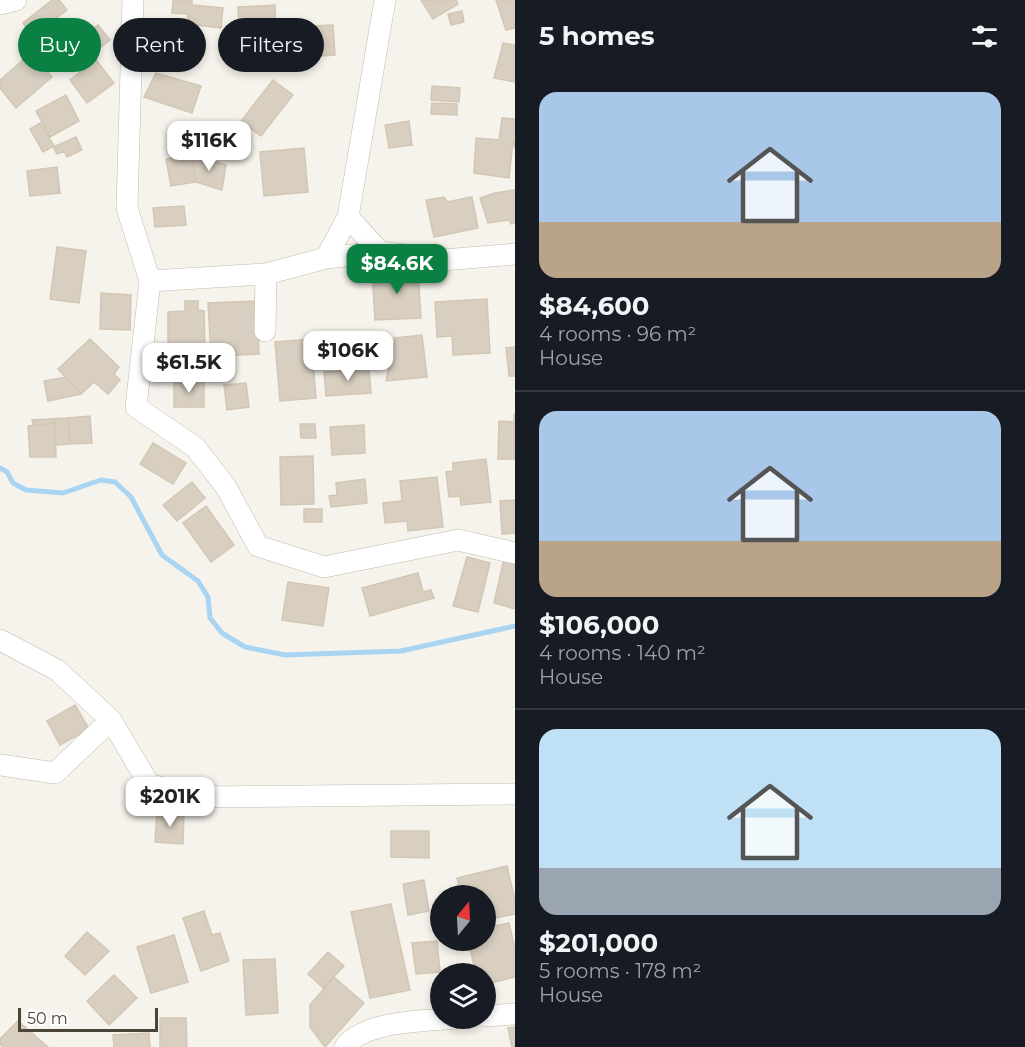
<!DOCTYPE html>
<html lang="en">
<head>
<meta charset="utf-8">
<style>
  :root { --surface:#171b24; --page:#242831; --text:#f1f3f6; --muted:#9ea1a6; --line:#363941; --accent:#0b8043 }
  body { margin:0; font-family:Montserrat,sans-serif; background:var(--page); color:var(--text); height:100vh; display:flex; flex-direction:column; font-size:22px; white-space:nowrap }
  * { box-sizing:border-box; margin:0 }
  p { font-size:20px; color:var(--muted) }
  .icon { flex:none; width:33px; height:33px; fill:none; stroke:currentColor; stroke-width:2; stroke-linecap:round; stroke-linejoin:round }
  .map { position:relative; flex:1; overflow:hidden }
  .drawer { display:flex; flex-direction:column; background:var(--surface); width:510px }
  .drawer>* { flex:none }
  .top-card { position:absolute; left:18px; top:18px; width:406px; height:54px; display:flex; gap:12px }
  .needle { width:39px; rotate:18deg }
  .controls { position:absolute; left:430px; top:885px; display:grid; gap:12px }
  .controls a { display:grid; place-items:center; width:66px; height:66px; border-radius:50%; background:var(--surface); box-shadow:0 3px 9px #0003; font-size:30px }
  .scale { position:absolute; left:18px; bottom:15px; width:140px; box-sizing:border-box; padding-left:6px; border:3px solid #4b4439; border-top:0; font-size:16px; line-height:21px; white-space:nowrap; color:#4b4439; -webkit-text-stroke:4px #fff; paint-order:stroke }
  .price { position:absolute; translate:-50% -51px; padding:0 14px; border-radius:12px; background:#fff; color:#222; font-size:20px; line-height:39px; filter:drop-shadow(0 2px 3px #0008) }
  .price::after { content:''; position:absolute; left:50%; top:36px; width:18px; height:14px; margin-left:-9px; background:inherit; clip-path:polygon(0 0,100% 0,50% 100%) }
  .price.active { background:var(--accent); color:#fff }
  ul { padding:0; list-style:none }
  li { display:grid; align-content:center; gap:12px; height:318px; padding:0 24px }
  li+li { border-top:2px solid var(--line) }
  li span { display:grid; place-items:center; height:186px; border-radius:18px; color:#555 }
  li>.icon { margin-inline-start:auto }
  span .icon { width:108px; height:108px; fill:#fffc; stroke-width:1 }
  li b { font-size:26px }
  h2 { display:flex; justify-content:space-between; align-items:center; height:72px; padding:0 24px; font-size:26px }
  .tag { padding:0 21px; border-radius:27px; background:var(--surface); box-shadow:0 3px 9px #0003; font-size:21px; line-height:54px }
  .tag.active { background:var(--accent); color:#fff }
  main { display:flex; flex:1; min-height:0 }
  .map>svg:first-child { display:block }
  .lines { fill:none; stroke-linecap:round; stroke-linejoin:round }
  .stream { stroke:#a9d4f2; stroke-width:5 }
  .building { fill:#d8cfc1; stroke:#d3c7b4; stroke-width:1.5 }
  .street-casing { stroke:#c2bbae; stroke-width:22 }
  .street { stroke:#fff; stroke-width:21 }
</style>
</head>
<body>
<main>
<div class="map">
<svg width="515" height="1047" viewBox="0 0 515 1047">
  <rect width="100%" height="100%" fill="#f6f3ec"/>
  <g class="lines">
    <!-- stream -->
    <path class="stream" d="M 0,468 L 7,472 L 13,483 L 26,490 L 63,493 L 101,480 L 115,482 L 131,497 L 162,555 L 198,581 L 208,597 L 210,618 L 222,633 L 245,647 L 285,655 L 401,651 L 515,626"/>
  </g>
  <!-- building -->
  <path class="building" d="M 52,0 L 59,0 L 67,10 L 33,36 L 23,23 Z
    M 173,0 L 192,0 L 192,5 L 223,8 L 221,28 L 187,24 L 188,14 L 172,13 Z
    M 421,0 L 456,0 L 458,4 L 433,19 Z
    M 496,0 L 515,0 L 515,28 L 506,30 Z
    M 275,5 L 276,33 L 239,35 L 238,7 Z
    M 462,11 L 464,22 L 451,25 L 448,14 Z
    M 98,25 L 110,40 L 84,61 L 72,46 Z
    M 333,25 L 335,55 L 292,58 L 290,27 Z
    M 503,43 L 515,45 L 515,82 L 494,78 Z
    M 31,53 L 52,77 L 16,108 L 0,88 L 0,80 Z
    M 96,60 L 114,83 L 87,103 L 70,80 Z
    M 156,73 L 201,86 L 192,113 L 144,97 Z
    M 273,80 L 293,95 L 261,136 L 241,121 Z
    M 432,86 L 460,88 L 459,102 L 431,100 Z
    M 66,95 L 79,121 L 50,137 L 36,111 Z
    M 432,103 L 457,104 L 457,115 L 431,114 Z
    M 502,118 L 515,119 L 515,149 L 513,141 L 509,178 L 474,173 L 476,138 L 499,140 Z
    M 409,121 L 412,145 L 389,148 L 385,125 Z
    M 40,123 L 54,146 L 43,152 L 30,129 Z
    M 76,137 L 82,150 L 67,157 L 64,151 L 57,154 L 53,147 Z
    M 304,148 L 308,192 L 264,196 L 260,152 Z
    M 192,155 L 226,165 L 222,190 L 196,182 Z
    M 192,155 L 196,182 L 171,186 L 166,159 Z
    M 57,167 L 60,193 L 30,196 L 27,171 Z
    M 515,190 L 515,223 L 511,224 L 509,220 L 488,223 L 480,198 L 495,193 Z
    M 444,197 L 447,202 L 472,197 L 478,228 L 434,237 L 426,200 Z
    M 184,206 L 186,225 L 155,227 L 153,208 Z
    M 57,247 L 86,251 L 79,303 L 50,299 Z
    M 418,269 L 421,318 L 375,320 L 372,272 Z
    M 101,293 L 131,295 L 130,330 L 100,329 Z
    M 487,299 L 490,353 L 453,355 L 452,336 L 437,337 L 435,302 Z
    M 185,301 L 198,301 L 198,310 L 204,311 L 205,350 L 168,350 L 168,312 L 185,311 Z
    M 257,301 L 259,354 L 211,356 L 208,303 Z
    M 422,335 L 427,377 L 386,381 L 395,338 Z
    M 90,339 L 119,367 L 114,374 L 120,380 L 108,394 L 94,382 L 81,394 L 58,369 Z
    M 311,339 L 316,398 L 280,401 L 275,342 Z
    M 515,347 L 515,376 L 509,376 L 506,348 Z
    M 369,369 L 371,393 L 326,396 L 324,372 Z
    M 66,377 L 81,394 L 48,401 L 44,381 Z
    M 174,380 L 204,380 L 204,407 L 174,407 Z
    M 246,383 L 249,407 L 227,410 L 224,385 Z
    M 514,414 L 515,459 L 498,459 L 499,421 L 514,422 Z
    M 90,416 L 92,443 L 70,444 L 68,418 Z
    M 68,418 L 70,444 L 55,445 L 55,423 L 33,425 L 32,420 Z
    M 55,423 L 56,457 L 30,457 L 28,426 Z
    M 300,424 L 315,424 L 316,438 L 301,438 Z
    M 364,425 L 365,453 L 332,455 L 330,427 Z
    M 153,443 L 186,463 L 173,484 L 140,464 Z
    M 313,456 L 314,504 L 281,505 L 280,457 Z
    M 486,459 L 491,502 L 461,505 L 460,496 L 449,497 L 446,472 L 453,471 L 453,463 Z
    M 437,477 L 443,527 L 408,531 L 407,521 L 385,523 L 383,503 L 402,501 L 400,481 Z
    M 365,479 L 367,503 L 331,507 L 329,496 L 337,495 L 336,483 Z
    M 192,482 L 205,498 L 177,521 L 163,505 Z
    M 515,500 L 515,533 L 502,534 L 500,501 Z
    M 206,506 L 234,545 L 211,562 L 183,523 Z
    M 304,509 L 322,509 L 322,522 L 304,522 Z
    M 467,557 L 490,563 L 478,612 L 453,606 Z
    M 504,559 L 515,562 L 515,609 L 494,603 Z
    M 418,573 L 423,592 L 431,590 L 434,598 L 370,616 L 362,588 Z
    M 288,582 L 329,588 L 323,626 L 282,620 Z
    M 75,705 L 89,729 L 60,745 L 47,721 Z
    M 157,812 L 184,814 L 183,844 L 155,842 Z
    M 391,831 L 429,831 L 429,858 L 391,857 Z
    M 507,866 L 515,900 L 515,914 L 486,920 L 486,896 L 461,896 L 457,878 Z
    M 424,880 L 429,911 L 408,915 L 403,884 Z
    M 391,904 L 410,990 L 370,998 L 351,912 Z
    M 204,911 L 212,935 L 220,933 L 229,961 L 201,971 L 183,918 Z
    M 509,923 L 515,949 L 515,977 L 486,984 L 486,974 L 476,974 L 468,940 L 486,940 L 486,928 Z
    M 87,932 L 109,951 L 85,975 L 65,956 Z
    M 174,935 L 188,982 L 151,993 L 137,947 Z
    M 437,941 L 440,972 L 416,974 L 412,943 Z
    M 328,952 L 344,966 L 323,988 L 308,974 Z
    M 275,959 L 278,1013 L 246,1015 L 243,960 Z
    M 114,975 L 137,998 L 109,1025 L 87,1001 Z
    M 334,977 L 364,1003 L 325,1047 L 310,1027 L 310,1005 Z
    M 160,1018 L 186,1018 L 187,1047 L 160,1047 Z
    M 18,1021 L 48,1047 L 3,1047 L 0,1044 L 0,1039 Z
    M 515,1027 L 515,1047 L 512,1047 L 508,1028 Z
    M 149,1033 L 150,1047 L 114,1047 L 113,1035 Z"/>
  <g class="lines">
    <defs>
      <path id="street" d="M 133,0 L 127,208 L 150,281
        M 0,4 L 16,0
        M 380,252 L 348,217 L 385,0
        M 515,254 L 443,260 L 380,252 L 326,258 L 266,274 L 150,281 L 136,407 L 195,447 L 226,487 L 258,546 L 324,567 L 458,540 L 515,553
        M 326,258 L 348,217
        M 265,331 L 266,274
        M 0,640 L 57,670 L 111,720 L 149,784 L 191,797 L 515,794
        M 0,765 L 55,773 L 111,720
        M 486,1016 L 515,1014
        M 345,1047 C 364,1020 428,1021 459,1018"/>
    </defs>
    <!-- street casing -->
    <use href="#street" class="street-casing"/>
    <!-- street -->
    <use href="#street" class="street"/>
  </g>
</svg>
<div class="controls">
<a><svg class="needle" viewBox="-14 -14 28 28"><path d="M0-13l5 13h-10z" fill="#e53935"/><path d="M0 13l5-13h-10z" fill="#9ea1a6"/></svg></a>
<a><svg class="icon" aria-label="layers" viewBox="0 0 24 24"><path d="M12 4l9 5-9 5-9-5zM3 14l9 5 9-5"/></svg></a>
</div>
<div class="scale">50 m</div>
<b class="price" style="left:209px;top:172px">$116K</b>
<b class="price active" style="left:397px;top:295px">$84.6K</b>
<b class="price" style="left:348px;top:382px">$106K</b>
<b class="price" style="left:189px;top:394px">$61.5K</b>
<b class="price" style="left:170px;top:828px">$201K</b>
<div class="top-card">
<a class="tag active">Buy</a>
<a class="tag">Rent</a>
<a class="tag">Filters</a>
</div>
</div>
<section class="drawer">
<h2>5 homes<svg class="icon" aria-label="filters" viewBox="0 0 24 24"><path d="M4 7h16M4 17h16"/><circle cx="9" cy="7" r="2"/><circle cx="15" cy="17" r="2"/></svg></h2>
<ul>
<li><span style="background:linear-gradient(#a9c7e8 70%,#b9a48a 0)"><svg class="icon" aria-label="home" viewBox="0 0 24 24"><path d="M3 11l9-7 9 7M6 9v11h12V9"/></svg></span><div><b>$84,600</b><p>4 rooms · 96 m²</p><p>House</p></div></li>
<li><span style="background:linear-gradient(#a9c7e8 70%,#b9a48a 0)"><svg class="icon" aria-label="home" viewBox="0 0 24 24"><path d="M3 11l9-7 9 7M6 9v11h12V9"/></svg></span><div><b>$106,000</b><p>4 rooms · 140 m²</p><p>House</p></div></li>
<li><span style="background:linear-gradient(#bfe0f5 75%,#9aa5b1 0)"><svg class="icon" aria-label="home" viewBox="0 0 24 24"><path d="M3 11l9-7 9 7M6 9v11h12V9"/></svg></span><div><b>$201,000</b><p>5 rooms · 178 m²</p><p>House</p></div></li>
</ul>
</section>
</main>
</body>
</html>
